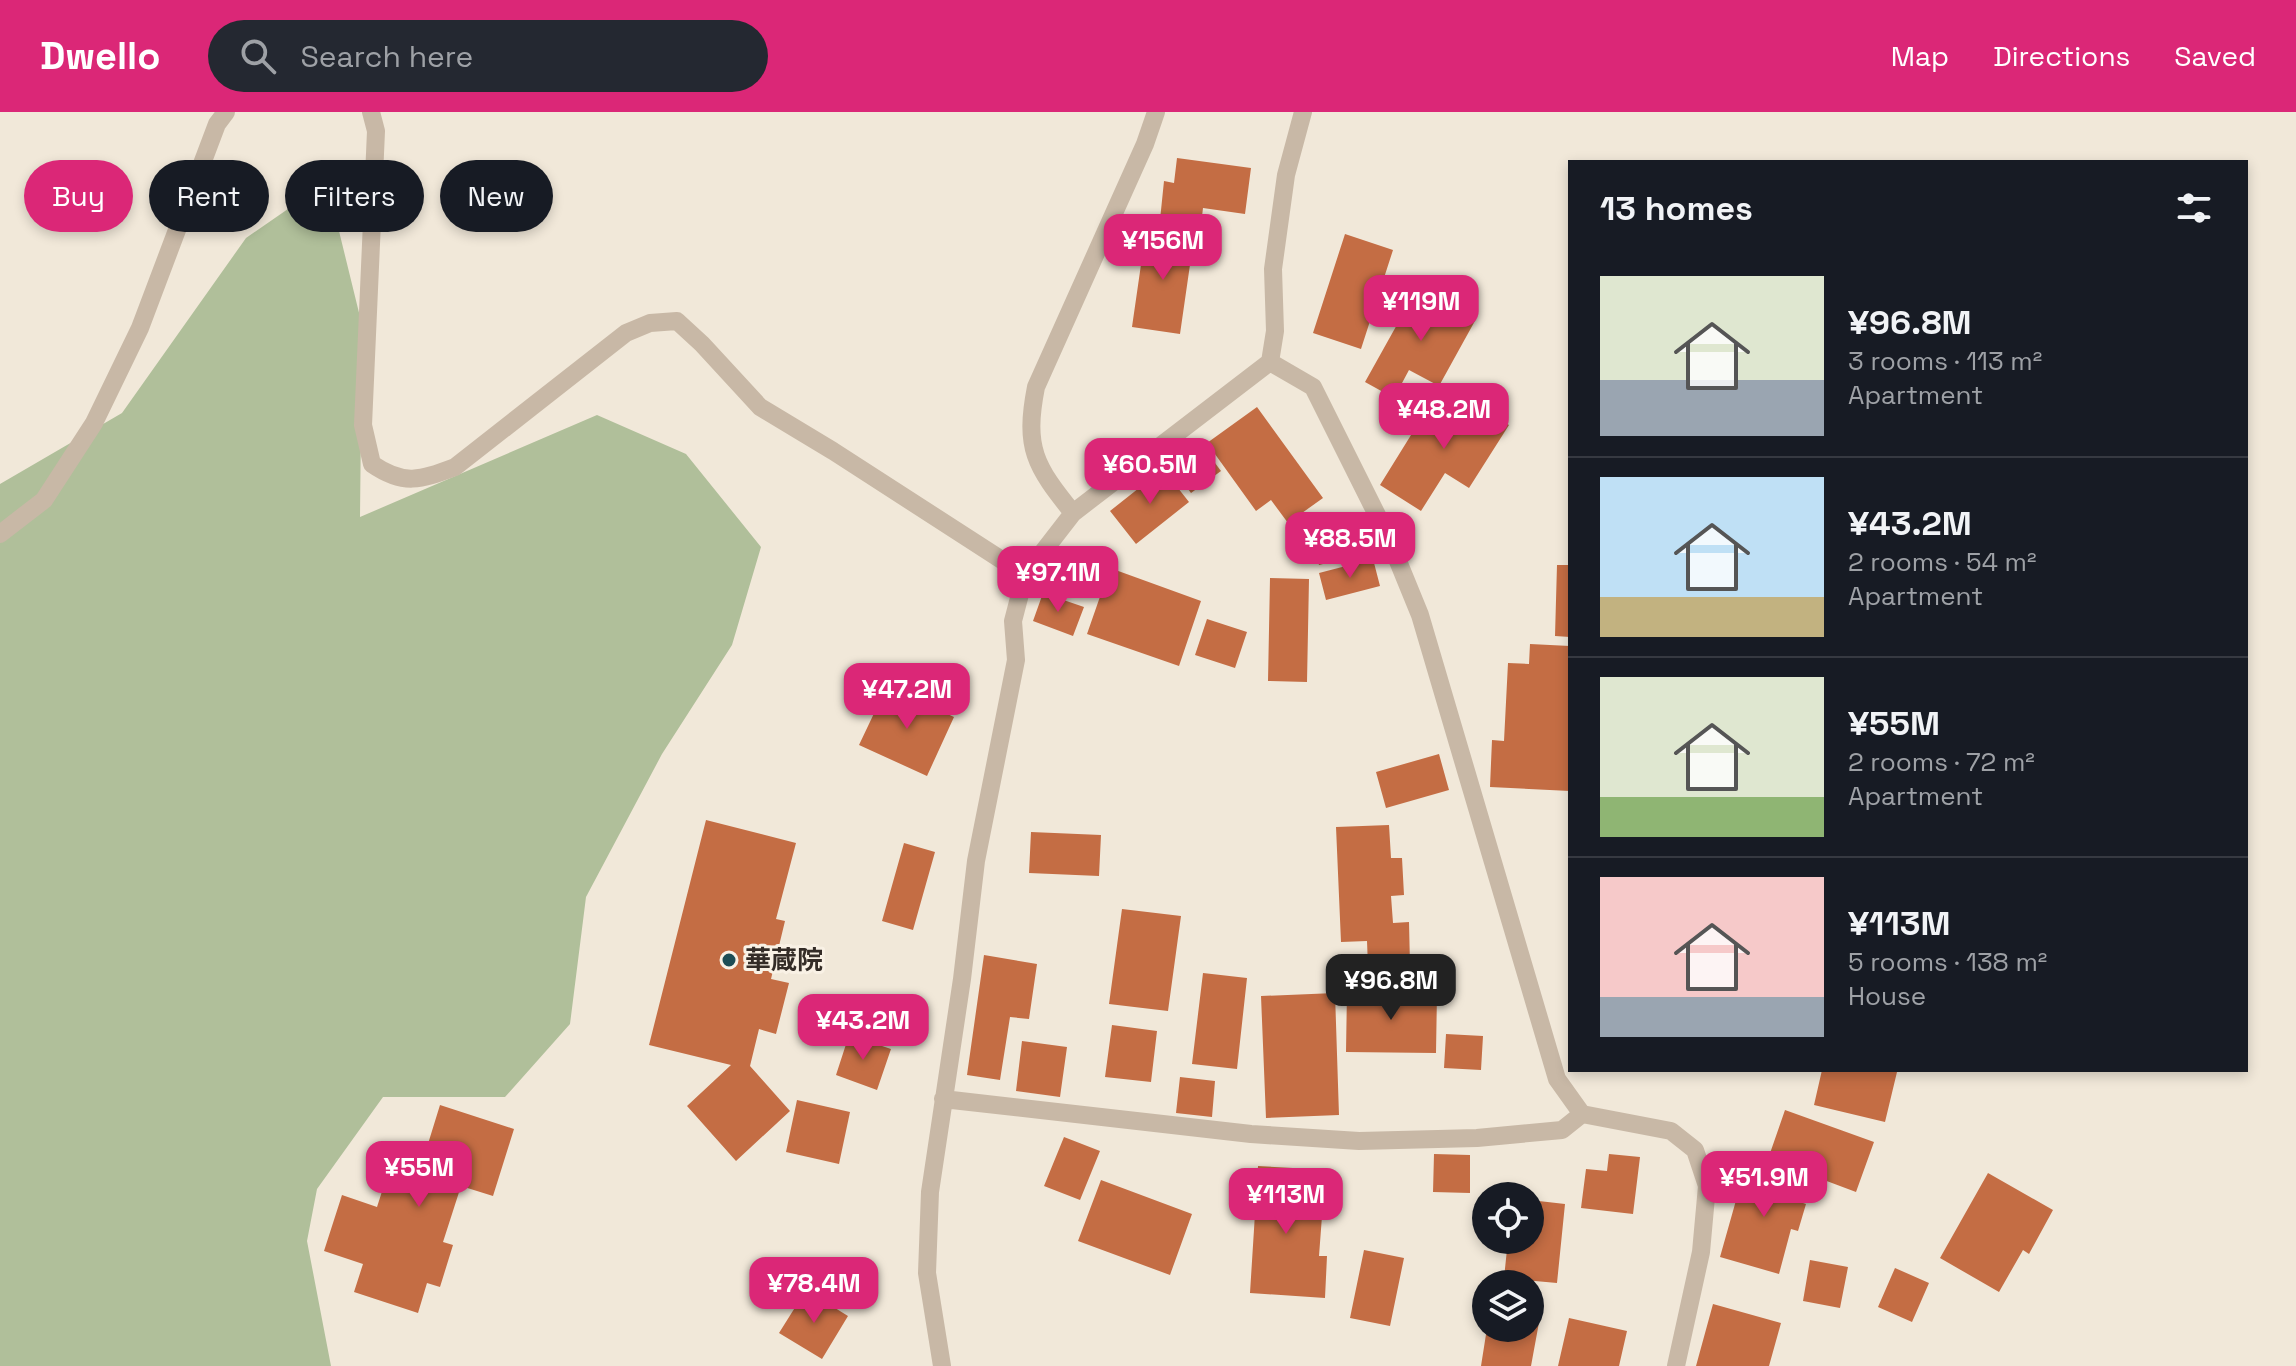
<!DOCTYPE html>
<html lang="en">
<head>
<meta charset="utf-8">
<style>
  :root { --surface:#171b24; --page:#242831; --text:#f1f3f6; --muted:#9ea1a6; --line:#363941; --accent:#db2777 }
  body { margin:0; font-family:"Space Grotesk","Noto Sans JP",sans-serif; background:var(--page); color:var(--text); height:100vh; display:flex; flex-direction:column; font-size:30px; white-space:nowrap }
  * { box-sizing:border-box; margin:0 }
  p { font-size:26px; color:var(--muted) }
  .icon { flex:none; width:44px; height:44px; fill:none; stroke:currentColor; stroke-width:2; stroke-linecap:round; stroke-linejoin:round }
  .map { position:relative; flex:1; overflow:hidden }
  .drawer { position:absolute; left:1568px; top:48px; width:680px; height:912px; display:flex; flex-direction:column; background:var(--surface); border-radius:0px; box-shadow:0 4px 12px #0003 }
  .drawer>* { flex:none }
  .guide { position:absolute; left:24px; top:48px; width:760px; height:72px; display:flex; gap:16px }
  .buttons { position:absolute; left:1472px; top:1070px; display:grid; gap:16px }
  .buttons a { display:grid; place-items:center; width:72px; height:72px; border-radius:50%; background:var(--surface); box-shadow:0 4px 12px #0003; font-size:40px }
  .price { position:absolute; translate:-50% -68px; padding:0 18px; border-radius:16px; background:var(--accent); color:#fff; font-size:26px; line-height:52px; filter:drop-shadow(0 2px 4px #0008) }
  .price::after { content:''; position:absolute; left:50%; top:48px; width:24px; height:18px; margin-left:-12px; background:inherit; clip-path:polygon(0 0,100% 0,50% 100%) }
  .price.selected { background:#222; color:#fff }
  ul { padding:0; list-style:none }
  li { display:flex; align-items:center; gap:24px; height:200px; padding:0 32px }
  li+li { border-top:2px solid var(--line) }
  li span { display:grid; place-items:center; flex:none; width:224px; height:160px; border-radius:0px; color:#555 }
  li>.icon { margin-inline-start:auto }
  span .icon { width:96px; height:96px; fill:#fffc; stroke-width:1 }
  li b { font-size:34px }
  h2 { display:flex; justify-content:space-between; align-items:center; height:96px; padding:0 32px; font-size:34px }
  .pill { padding:0 28px; border-radius:36px; background:var(--surface); box-shadow:0 4px 12px #0003; font-size:28px; line-height:72px }
  .pill.selected { background:var(--accent); color:#fff }
  header { display:flex; align-items:center; gap:48px; box-sizing:border-box; height:112px; padding:0 40px; background:var(--accent); color:#fff }
  header strong { font-size:38px }
  nav { display:flex; gap:44px; margin-inline-start:auto; font-size:28px }
  .search { width:560px; height:72px; background:var(--page); display:flex; align-items:center; gap:20px; box-sizing:border-box; padding:0 28px; border-radius:44px; color:var(--muted); font-size:30px }
  .map>svg:first-child { display:block }
  .green { fill:#b0bf9a }
  .building { fill:#c46d44 }
  .lines { fill:none; stroke-linecap:round; stroke-linejoin:round }
  .lane { stroke:#c8b8a6; stroke-width:18 }
  .poi-dot { fill:#1d4d55; stroke:#f9f1e5; stroke-width:3 }
  .labels { text-anchor:middle; dominant-baseline:central; stroke-width:6; stroke-linejoin:round; paint-order:stroke }
  .poi-label { font-size:26px; font-weight:bold; fill:#342c27; stroke:#f9f1e5; text-anchor:start }
</style>
</head>
<body>
<header>
<strong>Dwello</strong>
<div class="search"><svg class="icon" aria-label="search" viewBox="0 0 24 24"><circle cx="10" cy="10" r="6"/><path d="M15 15l6 6"/></svg>Search here</div>
<nav><a>Map</a><a>Directions</a><a>Saved</a></nav>
</header>
<div class="map">
<svg width="2296" height="1254" viewBox="0 0 2296 1254">
  <rect width="100%" height="100%" fill="#f1e8d9"/>
  <!-- green -->
  <path class="green" d="M 327,70 L 362,213 L 360,405 L 597,303 L 686,342 L 761,435 L 732,533 L 662,642 L 586,785 L 570,912 L 505,985 L 383,985 L 317,1077 L 307,1129 L 331,1254 L 0,1254 L 0,372 L 122,301 L 246,126 Z"/>
  <!-- building -->
  <path class="building" d="M 1177,46 L 1251,56 L 1245,102 L 1203,96 L 1201,113 L 1160,108 L 1164,69 L 1174,71 Z
    M 1146,118 L 1194,125 L 1180,222 L 1132,215 Z
    M 1345,122 L 1393,138 L 1361,237 L 1313,221 Z
    M 1418,175 L 1476,207 L 1439,274 L 1409,258 L 1394,286 L 1365,270 Z
    M 1434,286 L 1462,304 L 1472,289 L 1509,313 L 1469,376 L 1445,361 L 1421,399 L 1380,373 Z
    M 1257,295 L 1323,386 L 1288,411 L 1271,388 L 1256,399 L 1207,331 Z
    M 1203,335 L 1221,359 L 1191,381 L 1173,357 Z
    M 1163,357 L 1189,390 L 1136,432 L 1110,399 Z
    M 1354,405 L 1363,442 L 1319,453 L 1309,416 Z
    M 1373,447 L 1380,474 L 1326,488 L 1319,461 Z
    M 1557,453 L 1570,453 L 1570,525 L 1555,524 Z
    M 1110,456 L 1201,489 L 1179,554 L 1087,522 Z
    M 1270,466 L 1309,467 L 1307,570 L 1268,569 Z
    M 1043,481 L 1084,495 L 1073,524 L 1033,509 Z
    M 1207,507 L 1247,520 L 1235,556 L 1195,543 Z
    M 1530,532 L 1570,534 L 1570,679 L 1490,675 L 1492,628 L 1504,629 L 1508,551 L 1529,552 Z
    M 887,574 L 954,605 L 927,664 L 859,633 Z
    M 1439,642 L 1449,678 L 1386,696 L 1376,660 Z
    M 706,708 L 796,731 L 776,807 L 785,809 L 771,867 L 789,871 L 776,922 L 759,917 L 750,954 L 790,999 L 736,1049 L 687,994 L 731,953 L 649,933 Z
    M 1389,713 L 1391,746 L 1402,746 L 1404,783 L 1391,784 L 1393,811 L 1409,810 L 1410,853 L 1368,855 L 1367,829 L 1341,830 L 1336,715 Z
    M 1031,720 L 1101,723 L 1099,764 L 1029,761 Z
    M 904,731 L 935,740 L 913,818 L 882,809 Z
    M 1122,797 L 1181,804 L 1168,899 L 1109,892 Z
    M 984,843 L 1037,852 L 1029,907 L 1010,905 L 1000,968 L 967,963 Z
    M 1203,861 L 1247,866 L 1237,957 L 1192,952 Z
    M 1347,879 L 1437,881 L 1436,941 L 1346,940 Z
    M 1335,881 L 1339,1003 L 1266,1006 L 1261,884 Z
    M 1112,913 L 1157,919 L 1151,970 L 1105,965 Z
    M 1446,922 L 1483,924 L 1481,958 L 1444,956 Z
    M 849,923 L 891,937 L 877,978 L 836,963 Z
    M 1022,929 L 1067,935 L 1060,985 L 1016,979 Z
    M 1822,958 L 1897,960 L 1885,1010 L 1814,993 Z
    M 1180,965 L 1215,969 L 1212,1005 L 1176,1001 Z
    M 797,988 L 850,1000 L 839,1052 L 786,1040 Z
    M 440,993 L 514,1017 L 493,1084 L 461,1074 L 443,1130 L 453,1133 L 440,1175 L 427,1171 L 418,1201 L 354,1180 L 363,1152 L 324,1139 L 342,1083 L 377,1095 L 395,1039 L 423,1048 Z
    M 1785,998 L 1874,1030 L 1856,1080 L 1768,1047 Z
    M 1064,1025 L 1100,1039 L 1080,1088 L 1044,1074 Z
    M 1434,1042 L 1470,1043 L 1470,1081 L 1433,1080 Z
    M 1609,1042 L 1640,1045 L 1633,1102 L 1581,1096 L 1586,1057 L 1607,1059 Z
    M 1746,1053 L 1805,1070 L 1800,1090 L 1806,1092 L 1798,1119 L 1791,1117 L 1779,1162 L 1720,1145 Z
    M 1258,1054 L 1311,1057 L 1308,1107 L 1322,1104 L 1319,1144 L 1327,1144 L 1325,1186 L 1250,1181 Z
    M 1988,1061 L 2053,1098 L 2029,1142 L 2023,1138 L 1999,1180 L 1940,1146 Z
    M 1101,1068 L 1192,1102 L 1170,1163 L 1078,1129 Z
    M 1530,1088 L 1565,1092 L 1557,1171 L 1504,1166 L 1508,1128 L 1530,1128 Z
    M 1364,1138 L 1404,1146 L 1390,1214 L 1350,1206 Z
    M 1810,1148 L 1848,1155 L 1840,1196 L 1803,1189 Z
    M 1895,1156 L 1929,1171 L 1912,1210 L 1878,1195 Z
    M 806,1178 L 848,1204 L 822,1247 L 779,1221 Z
    M 1713,1192 L 1781,1211 L 1769,1254 L 1696,1254 Z
    M 1530,1203 L 1540,1205 L 1531,1254 L 1481,1254 L 1487,1216 L 1530,1216 Z
    M 1569,1206 L 1627,1219 L 1619,1254 L 1558,1254 Z"/>
  <g class="lines">
    <!-- lane -->
    <path class="lane" d="M 371,0 L 376,19 L 363,313 L 372,352 C 404,374 420,368 455,355 L 626,221 L 650,211 L 677,209 L 702,232 L 760,295 L 833,339 L 1025,463
      M 1270,250 L 1313,275 L 1389,427 L 1420,503 L 1557,967 L 1582,1002 L 1671,1019 L 1695,1038 L 1707,1074 L 1701,1140 L 1676,1254
      M 1073,401 C 1035,354 1024,336 1036,275 L 1145,32 L 1156,0
      M 0,422 L 44,388 L 94,311 L 140,216 L 217,12 L 226,0
      M 943,987 L 1251,1022 L 1359,1029 L 1477,1026 L 1562,1018 L 1582,1002
      M 942,1254 L 927,1161 L 930,1080 L 962,867 L 976,749 L 1016,548 L 1013,509 L 1025,463 L 1073,401 L 1270,250 L 1275,219 L 1273,157 L 1286,63 L 1303,0"/>
  </g>
  <!-- markers -->
  <circle class="poi-dot" cx="729" cy="848" r="8"/>
  <g class="labels">
    <!-- poi labels -->
    <g class="poi-label">
      <text x="745" y="848">華蔵院</text>
    </g>
  </g>
</svg>
<div class="buttons">
<a><svg class="icon" aria-label="locate" viewBox="0 0 24 24"><circle cx="12" cy="12" r="6"/><path d="M12 2v4M12 18v4M2 12h4M18 12h4"/></svg></a>
<a><svg class="icon" aria-label="layers" viewBox="0 0 24 24"><path d="M12 4l9 5-9 5-9-5zM3 14l9 5 9-5"/></svg></a>
</div>
<b class="price" style="left:1163px;top:170px">¥156M</b>
<b class="price" style="left:1421px;top:231px">¥119M</b>
<b class="price" style="left:1444px;top:339px">¥48.2M</b>
<b class="price" style="left:1150px;top:394px">¥60.5M</b>
<b class="price" style="left:1350px;top:468px">¥88.5M</b>
<b class="price" style="left:1058px;top:502px">¥97.1M</b>
<b class="price" style="left:907px;top:619px">¥47.2M</b>
<b class="price selected" style="left:1391px;top:910px">¥96.8M</b>
<b class="price" style="left:863px;top:950px">¥43.2M</b>
<b class="price" style="left:419px;top:1097px">¥55M</b>
<b class="price" style="left:1764px;top:1107px">¥51.9M</b>
<b class="price" style="left:1286px;top:1124px">¥113M</b>
<b class="price" style="left:814px;top:1213px">¥78.4M</b>
<div class="guide">
<a class="pill selected">Buy</a>
<a class="pill">Rent</a>
<a class="pill">Filters</a>
<a class="pill">New</a>
</div>
<section class="drawer">
<h2>13 homes<svg class="icon" aria-label="filters" viewBox="0 0 24 24"><path d="M4 7h16M4 17h16"/><circle cx="9" cy="7" r="2"/><circle cx="15" cy="17" r="2"/></svg></h2>
<ul>
<li><span style="background:linear-gradient(#dfe7d0 65%,#9aa5b1 0)"><svg class="icon" aria-label="home" viewBox="0 0 24 24"><path d="M3 11l9-7 9 7M6 9v11h12V9"/></svg></span><div><b>¥96.8M</b><p>3 rooms · 113 m²</p><p>Apartment</p></div></li>
<li><span style="background:linear-gradient(#bfe0f5 75%,#c2b280 0)"><svg class="icon" aria-label="home" viewBox="0 0 24 24"><path d="M3 11l9-7 9 7M6 9v11h12V9"/></svg></span><div><b>¥43.2M</b><p>2 rooms · 54 m²</p><p>Apartment</p></div></li>
<li><span style="background:linear-gradient(#dfe7d0 75%,#8fb573 0)"><svg class="icon" aria-label="home" viewBox="0 0 24 24"><path d="M3 11l9-7 9 7M6 9v11h12V9"/></svg></span><div><b>¥55M</b><p>2 rooms · 72 m²</p><p>Apartment</p></div></li>
<li><span style="background:linear-gradient(#f6c9c9 75%,#9aa5b1 0)"><svg class="icon" aria-label="home" viewBox="0 0 24 24"><path d="M3 11l9-7 9 7M6 9v11h12V9"/></svg></span><div><b>¥113M</b><p>5 rooms · 138 m²</p><p>House</p></div></li>
</ul>
</section>
</div>
</body>
</html>
